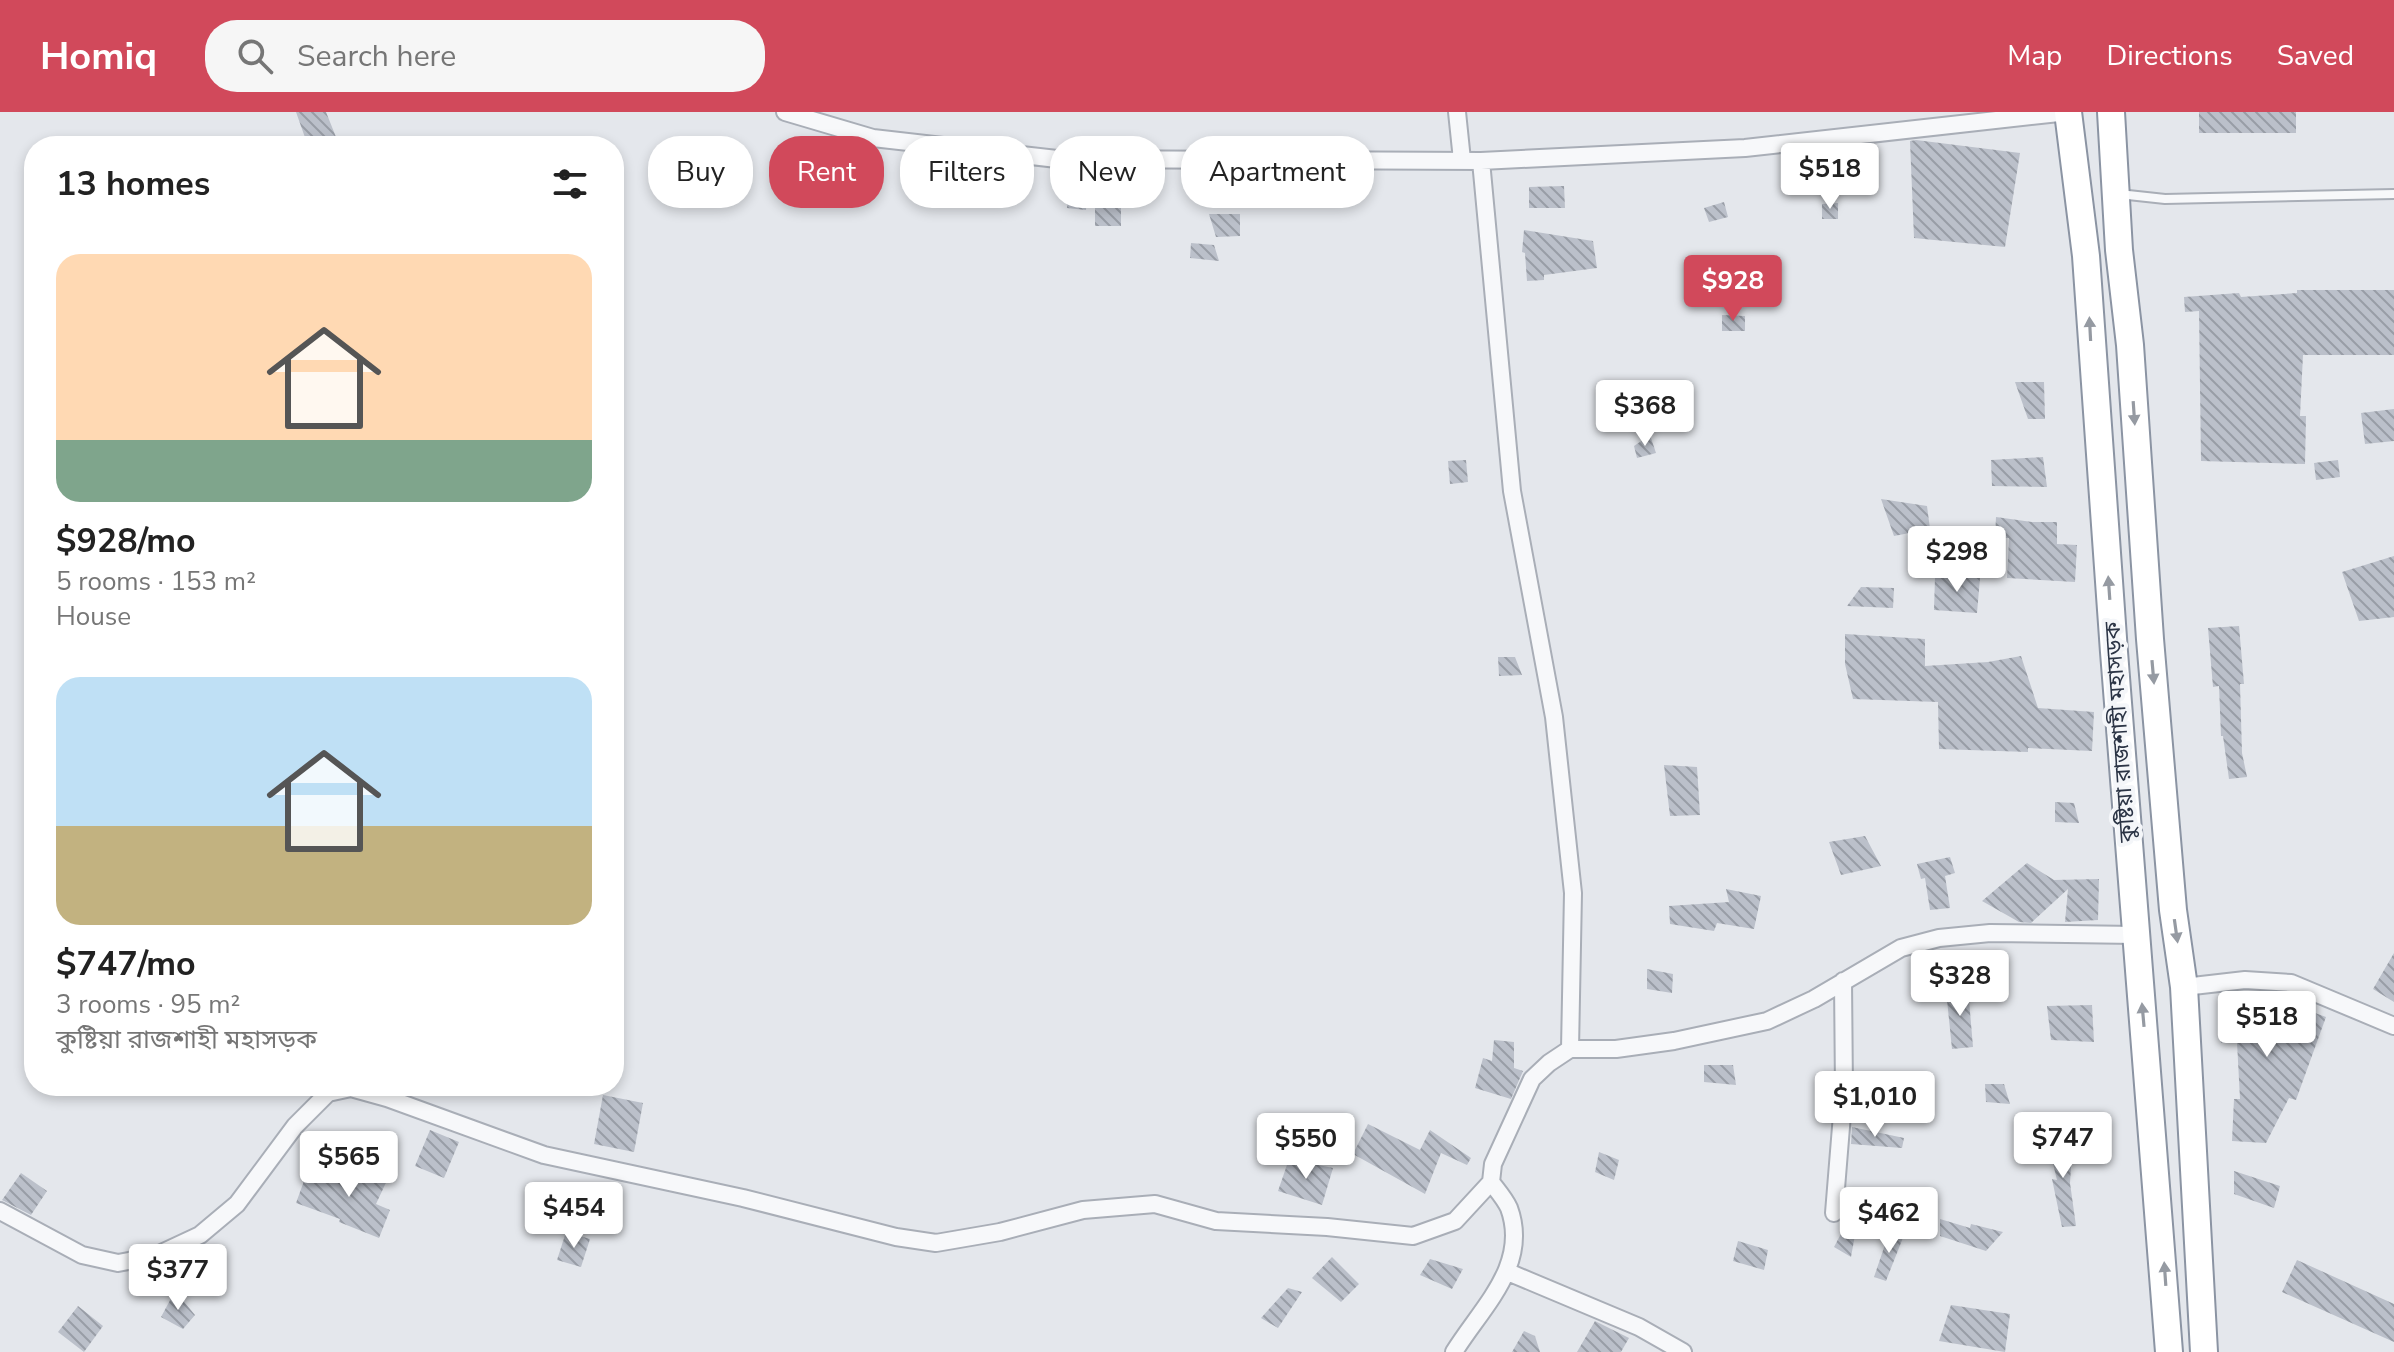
<!DOCTYPE html>
<html lang="en">
<head>
<meta charset="utf-8">
<style>
  :root { --surface:#fff; --page:#f6f6f6; --text:#222; --muted:#767676; --accent:#d1495b }
  body { margin:0; font-family:"Nunito Sans","Noto Sans Bengali",sans-serif; background:var(--page); color:var(--text); height:100vh; display:flex; flex-direction:column; font-size:30px; white-space:nowrap }
  * { box-sizing:border-box; margin:0 }
  p { font-size:26px; color:var(--muted) }
  .icon { flex:none; width:44px; height:44px; fill:none; stroke:currentColor; stroke-width:2; stroke-linecap:round; stroke-linejoin:round }
  .map { position:relative; flex:1; overflow:hidden }
  .sheet { position:absolute; left:24px; top:24px; width:600px; height:960px; display:flex; flex-direction:column; background:var(--surface); border-radius:32px; box-shadow:0 4px 12px #0003 }
  .sheet>* { flex:none }
  .hud { position:absolute; left:648px; top:24px; width:760px; height:72px; display:flex; gap:16px }
  .price { position:absolute; translate:-50% -68px; padding:0 18px; border-radius:8px; background:#fff; color:#222; font-size:26px; line-height:52px; filter:drop-shadow(0 2px 4px #0008) }
  .price::after { content:''; position:absolute; left:50%; top:48px; width:24px; height:18px; margin-left:-12px; background:inherit; clip-path:polygon(0 0,100% 0,50% 100%) }
  .price.current { background:var(--accent); color:#fff }
  ul { padding:0; list-style:none }
  li { display:grid; align-content:center; gap:16px; height:424px; padding:0 32px }
  li span { display:grid; place-items:center; height:248px; border-radius:24px; color:#555 }
  li>.icon { margin-inline-start:auto }
  span .icon { width:144px; height:144px; fill:#fffc; stroke-width:1 }
  li b { font-size:34px }
  h2 { display:flex; justify-content:space-between; align-items:center; height:96px; padding:0 32px; font-size:34px }
  .pill { padding:0 28px; border-radius:32px; background:var(--surface); box-shadow:0 4px 12px #0003; font-size:28px; line-height:72px }
  .pill.current { background:var(--accent); color:#fff }
  header { display:flex; align-items:center; gap:48px; box-sizing:border-box; height:112px; padding:0 40px; background:var(--accent); color:#fff }
  header strong { font-size:38px }
  nav { display:flex; gap:44px; margin-inline-start:auto; font-size:28px }
  .search { width:560px; height:72px; background:var(--page); display:flex; align-items:center; gap:20px; box-sizing:border-box; padding:0 28px; border-radius:32px; color:var(--muted); font-size:30px }
  .map>svg:first-child { display:block }
  .building { fill:url(#building-back-hatch) }
  .lines { fill:none; stroke-linecap:round; stroke-linejoin:round }
  .service-casing { stroke:#a9aeb7; stroke-width:12 }
  .minor-casing { stroke:#a9aeb7; stroke-width:20 }
  .trunk-casing { stroke:#8b94a3; stroke-width:30 }
  .service { stroke:#f7f8fa; stroke-width:8 }
  .minor { stroke:#f7f8fa; stroke-width:16 }
  .trunk { stroke:#fff; stroke-width:26 }
  .oneway { fill:#959aa2 }
  .labels { text-anchor:middle; dominant-baseline:central; stroke-width:8; stroke-linejoin:round; paint-order:stroke }
  .street-label { font-size:22px; fill:#2b3445; stroke:#f4f6f9 }
</style>
</head>
<body>
<header>
<strong>Homiq</strong>
<div class="search"><svg class="icon" aria-label="search" viewBox="0 0 24 24"><circle cx="10" cy="10" r="6"/><path d="M15 15l6 6"/></svg>Search here</div>
<nav><a>Map</a><a>Directions</a><a>Saved</a></nav>
</header>
<div class="map">
<svg width="2394" height="1240" viewBox="0 0 2394 1240">
  <defs>
    <pattern id="building-back-hatch" width="6" height="6" patternUnits="userSpaceOnUse" patternTransform="scale(2)"><rect width="6" height="6" fill="#bbc0ca"/><path d="M-1 5l2 2M0 0l6 6M5-1l2 2" fill="none" stroke="#989da6"/></pattern>
  </defs>
  <rect width="100%" height="100%" fill="#e4e7ec"/>
  <!-- building -->
  <path class="building" d="M 296,0 L 326,0 L 338,30 L 324,34 L 308,34 Z
    M 2199,0 L 2296,0 L 2296,21 L 2199,21 Z
    M 1916,28 L 2020,41 L 2005,135 L 1914,126 L 1910,29 Z
    M 1564,74 L 1565,96 L 1529,96 L 1529,75 Z
    M 1069,77 L 1087,79 L 1086,98 L 1067,96 Z
    M 1724,90 L 1728,105 L 1709,110 L 1704,96 Z
    M 1838,91 L 1838,107 L 1822,107 L 1822,92 Z
    M 1095,96 L 1121,96 L 1121,114 L 1095,114 Z
    M 1209,102 L 1240,102 L 1240,124 L 1216,125 Z
    M 1524,118 L 1593,129 L 1597,156 L 1544,163 L 1544,168 L 1527,169 L 1525,141 L 1522,140 Z
    M 1191,131 L 1214,133 L 1219,149 L 1190,146 Z
    M 2297,178 L 2394,178 L 2394,243 L 2303,243 L 2300,304 L 2306,304 L 2305,352 L 2201,349 L 2199,199 L 2185,200 L 2184,185 L 2239,181 L 2241,185 L 2297,181 Z
    M 1722,203 L 1745,204 L 1745,219 L 1722,219 Z
    M 2015,270 L 2044,270 L 2045,307 L 2028,307 Z
    M 2394,297 L 2394,329 L 2365,332 L 2361,301 Z
    M 1650,323 L 1656,341 L 1637,346 L 1634,334 Z
    M 2043,345 L 2047,375 L 1992,374 L 1991,348 Z
    M 1466,348 L 1468,370 L 1450,372 L 1448,349 Z
    M 2338,348 L 2340,365 L 2316,368 L 2314,351 Z
    M 1881,387 L 1927,394 L 1930,417 L 1894,424 Z
    M 1996,405 L 2032,410 L 2057,410 L 2057,432 L 2077,433 L 2075,470 L 2007,466 L 2009,426 L 1995,426 Z
    M 2394,444 L 2394,505 L 2359,509 L 2342,460 Z
    M 1935,465 L 1980,466 L 1977,501 L 1934,498 Z
    M 1861,475 L 1894,476 L 1893,496 L 1847,494 Z
    M 2239,514 L 2244,572 L 2240,572 L 2242,641 L 2247,665 L 2229,667 L 2223,624 L 2221,624 L 2219,574 L 2213,575 L 2208,516 Z
    M 1845,522 L 1925,527 L 1925,554 L 1988,550 L 2021,544 L 2038,596 L 2094,600 L 2092,639 L 2028,636 L 2028,640 L 1939,637 L 1938,590 L 1853,587 L 1845,552 Z
    M 1498,545 L 1515,545 L 1522,563 L 1499,564 Z
    M 1664,653 L 1697,655 L 1700,703 L 1670,704 Z
    M 2055,690 L 2074,691 L 2079,711 L 2055,710 Z
    M 1865,724 L 1881,754 L 1841,763 L 1829,730 Z
    M 1950,745 L 1955,761 L 1945,764 L 1950,796 L 1930,798 L 1925,766 L 1921,767 L 1917,752 Z
    M 2027,751 L 2054,768 L 2099,767 L 2098,808 L 2065,810 L 2068,777 L 2031,811 L 2019,810 L 1982,789 Z
    M 1726,777 L 1761,784 L 1754,817 L 1717,811 L 1714,819 L 1670,812 L 1669,794 L 1729,790 Z
    M 2394,841 L 2394,890 L 2373,877 Z
    M 1647,857 L 1673,862 L 1672,881 L 1647,877 Z
    M 1968,876 L 1973,935 L 1952,937 L 1946,878 Z
    M 2271,885 L 2326,905 L 2296,988 L 2289,986 L 2266,1031 L 2232,1029 L 2234,987 L 2240,987 L 2237,930 L 2221,931 L 2218,888 Z
    M 2092,893 L 2094,930 L 2051,928 L 2047,894 Z
    M 1494,928 L 1514,930 L 1514,956 L 1523,959 L 1511,987 L 1475,976 L 1483,946 L 1492,949 Z
    M 1704,953 L 1733,953 L 1736,973 L 1704,970 Z
    M 1985,972 L 2004,972 L 2010,992 L 1986,990 Z
    M 603,983 L 643,991 L 634,1040 L 594,1032 Z
    M 1368,1012 L 1420,1038 L 1430,1018 L 1471,1046 L 1467,1053 L 1441,1041 L 1425,1082 L 1353,1042 Z
    M 1852,1015 L 1904,1026 L 1902,1036 L 1851,1032 Z
    M 430,1018 L 459,1030 L 444,1066 L 415,1054 Z
    M 2073,1026 L 2070,1071 L 2076,1114 L 2062,1115 L 2052,1067 L 2057,1068 L 2048,1031 Z
    M 1599,1040 L 1619,1048 L 1614,1068 L 1595,1060 Z
    M 1289,1047 L 1333,1056 L 1322,1093 L 1278,1079 Z
    M 369,1052 L 390,1062 L 376,1092 L 390,1098 L 379,1126 L 339,1110 L 340,1107 L 296,1091 L 308,1058 L 349,1073 Z
    M 2234,1059 L 2280,1074 L 2274,1096 L 2234,1082 Z
    M 21,1061 L 47,1079 L 31,1103 L 2,1088 Z
    M 1940,1107 L 1970,1116 L 1971,1112 L 2003,1120 L 1986,1139 L 1940,1124 Z
    M 1843,1118 L 1855,1123 L 1851,1145 L 1834,1135 Z
    M 1890,1118 L 1904,1123 L 1886,1169 L 1874,1165 Z
    M 566,1120 L 590,1127 L 581,1155 L 557,1148 Z
    M 1738,1129 L 1768,1138 L 1764,1158 L 1733,1149 Z
    M 1332,1145 L 1359,1172 L 1341,1190 L 1312,1166 Z
    M 1430,1147 L 1463,1157 L 1452,1177 L 1420,1163 Z
    M 2297,1148 L 2394,1192 L 2394,1230 L 2282,1180 Z
    M 1288,1176 L 1302,1180 L 1278,1216 L 1261,1206 Z
    M 175,1179 L 195,1203 L 183,1217 L 161,1205 Z
    M 1951,1193 L 2010,1202 L 2005,1240 L 1939,1229 Z
    M 78,1194 L 103,1214 L 84,1240 L 58,1220 Z
    M 1595,1209 L 1629,1226 L 1621,1240 L 1577,1240 Z
    M 1524,1219 L 1535,1224 L 1540,1240 L 1512,1240 Z"/>
  <g class="lines">
    <defs>
      <path id="service" d="M 2119,82 L 2165,87 L 2394,82"/>
      <path id="minor" d="M 785,0 L 873,26 L 1057,47 L 1481,49 L 1745,36 L 2068,0
        M 1457,0 L 1462,48
        M 1481,49 L 1512,379 L 1554,605 L 1573,781 L 1570,937
        M 2184,875 L 2245,868 L 2291,871 L 2394,914
        M 0,1099 L 82,1143 L 118,1151 L 155,1144 L 200,1123 L 237,1092 L 295,1014 L 328,981 L 351,976 L 387,986 L 544,1043 L 743,1086 L 896,1125 L 936,1131 L 1000,1120 L 1083,1098 L 1155,1092 L 1216,1109 L 1327,1115 L 1413,1124 L 1455,1109 L 1491,1070
        M 1834,1101 L 1844,978 L 1843,869
        M 1508,1160 L 1639,1215 L 1683,1240
        M 1454,1240 C 1481,1196 1530,1153 1509,1096 C 1505,1087 1497,1078 1491,1070 L 1493,1052 L 1532,967 L 1549,951 L 1570,937 L 1616,937 L 1674,929 L 1767,909 L 1814,887 L 1901,836 L 1939,826 L 1990,821 L 2136,823"/>
      <path id="trunk" d="M 2068,0 L 2086,144 L 2114,540 L 2169,1240
        M 2111,0 L 2119,138 L 2130,233 L 2150,527 L 2173,798 L 2184,875 L 2204,1240"/>
    </defs>
    <!-- service casing -->
    <use href="#service" class="service-casing"/>
    <!-- minor casing -->
    <use href="#minor" class="minor-casing"/>
    <!-- trunk casing -->
    <use href="#trunk" class="trunk-casing"/>
    <!-- service -->
    <use href="#service" class="service"/>
    <!-- minor -->
    <use href="#minor" class="minor"/>
    <!-- trunk -->
    <use href="#trunk" class="trunk"/>
  </g>
  <!-- one-way arrows -->
  <defs><path id="oneway-solid" d="M-6-.8H1V-3.2L6.5 0L1 3.2V.8H-6Z" transform="scale(2)"/></defs>
  <g class="oneway">
    <use href="#oneway-solid" transform="translate(2090 217) rotate(-93)"/>
    <use href="#oneway-solid" transform="translate(2134 301) rotate(86)"/>
    <use href="#oneway-solid" transform="translate(2109 476) rotate(-94)"/>
    <use href="#oneway-solid" transform="translate(2153 560) rotate(85)"/>
    <use href="#oneway-solid" transform="translate(2176 819) rotate(82)"/>
    <use href="#oneway-solid" transform="translate(2143 903) rotate(-95)"/>
    <use href="#oneway-solid" transform="translate(2165 1162) rotate(-94)"/>
  </g>
  <g class="labels">
    <!-- street labels -->
    <g class="street-label">
      <text transform="translate(2120 620) rotate(-94)">কুষ্টিয়া রাজশাহী মহাসড়ক</text>
    </g>
  </g>
</svg>
<b class="price" style="left:1830px;top:99px">$518</b>
<b class="price current" style="left:1733px;top:211px">$928</b>
<b class="price" style="left:1645px;top:336px">$368</b>
<b class="price" style="left:1957px;top:482px">$298</b>
<b class="price" style="left:1960px;top:906px">$328</b>
<b class="price" style="left:2267px;top:947px">$518</b>
<b class="price" style="left:1875px;top:1027px">$1,010</b>
<b class="price" style="left:2063px;top:1068px">$747</b>
<b class="price" style="left:1306px;top:1069px">$550</b>
<b class="price" style="left:349px;top:1087px">$565</b>
<b class="price" style="left:574px;top:1138px">$454</b>
<b class="price" style="left:1889px;top:1143px">$462</b>
<b class="price" style="left:178px;top:1200px">$377</b>
<div class="hud">
<a class="pill">Buy</a>
<a class="pill current">Rent</a>
<a class="pill">Filters</a>
<a class="pill">New</a>
<a class="pill">Apartment</a>
</div>
<section class="sheet">
<h2>13 homes<svg class="icon" aria-label="filters" viewBox="0 0 24 24"><path d="M4 7h16M4 17h16"/><circle cx="9" cy="7" r="2"/><circle cx="15" cy="17" r="2"/></svg></h2>
<ul>
<li><span style="background:linear-gradient(#ffd9b3 75%,#7fa58c 0)"><svg class="icon" aria-label="home" viewBox="0 0 24 24"><path d="M3 11l9-7 9 7M6 9v11h12V9"/></svg></span><div><b>$928/mo</b><p>5 rooms · 153 m²</p><p>House</p></div></li>
<li><span style="background:linear-gradient(#bfe0f5 60%,#c2b280 0)"><svg class="icon" aria-label="home" viewBox="0 0 24 24"><path d="M3 11l9-7 9 7M6 9v11h12V9"/></svg></span><div><b>$747/mo</b><p>3 rooms · 95 m²</p><p>কুষ্টিয়া রাজশাহী মহাসড়ক</p></div></li>
</ul>
</section>
</div>
</body>
</html>
